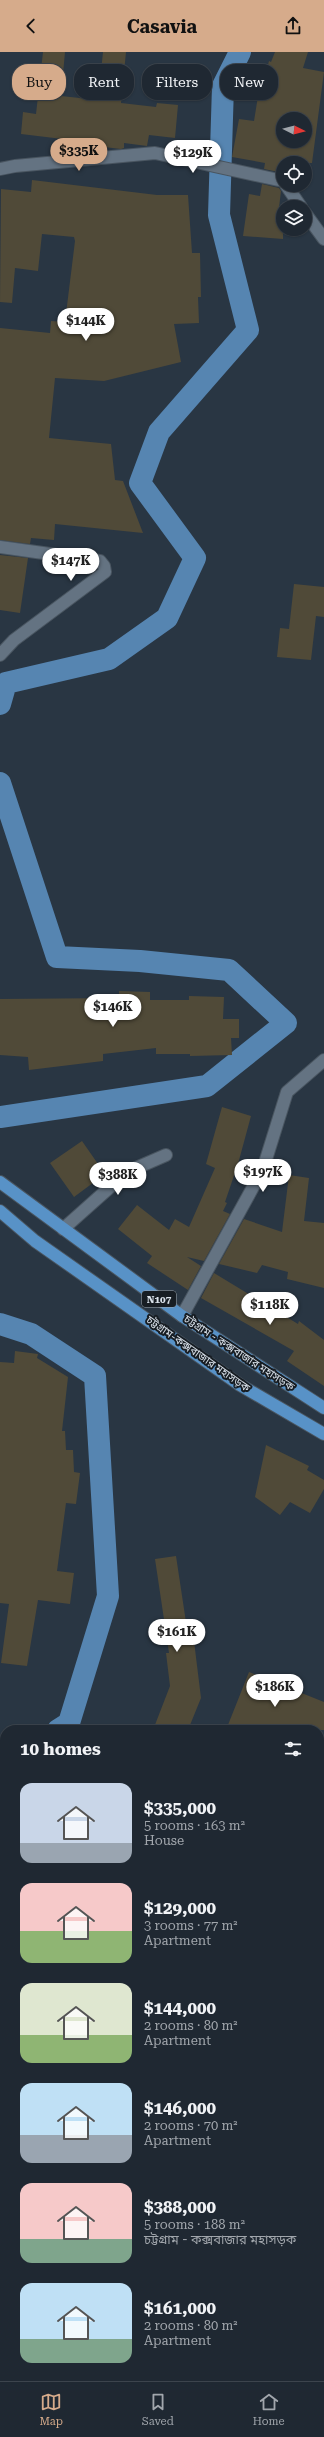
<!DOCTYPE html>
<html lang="en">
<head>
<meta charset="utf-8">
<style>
  :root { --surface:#1f2832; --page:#27303a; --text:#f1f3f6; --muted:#a1a6ac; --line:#3c444d; --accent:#d6ab8b }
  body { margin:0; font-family:"Roboto Serif","Noto Sans Bengali",serif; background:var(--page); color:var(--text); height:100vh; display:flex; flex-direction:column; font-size:15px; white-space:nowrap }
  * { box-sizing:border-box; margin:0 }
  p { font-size:13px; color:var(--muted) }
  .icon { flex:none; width:22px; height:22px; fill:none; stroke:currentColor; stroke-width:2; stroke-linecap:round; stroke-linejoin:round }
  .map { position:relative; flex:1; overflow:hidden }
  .drawer { position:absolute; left:0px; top:1673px; width:324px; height:656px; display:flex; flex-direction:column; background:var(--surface); border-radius:16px 16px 0 0; box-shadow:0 1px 3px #0004,0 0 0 1px var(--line) }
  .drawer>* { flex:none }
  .guide { position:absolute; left:12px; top:12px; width:300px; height:36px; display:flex; gap:8px }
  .needle { width:26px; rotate:96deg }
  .buttons { position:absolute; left:276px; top:60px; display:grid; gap:8px }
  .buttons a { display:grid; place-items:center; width:36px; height:36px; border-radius:50%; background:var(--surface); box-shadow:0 1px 3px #0004,0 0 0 1px var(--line); font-size:20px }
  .price { position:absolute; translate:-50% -34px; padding:0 9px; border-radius:14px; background:#fff; color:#222; font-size:13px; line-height:26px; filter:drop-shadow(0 1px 2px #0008) }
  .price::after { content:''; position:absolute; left:50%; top:24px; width:12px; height:9px; margin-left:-6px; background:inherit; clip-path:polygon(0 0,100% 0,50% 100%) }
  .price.selected { background:var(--accent); color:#111 }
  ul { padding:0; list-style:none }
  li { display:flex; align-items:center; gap:12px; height:100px; padding:0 20px }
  li span { display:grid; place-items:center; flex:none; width:112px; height:80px; border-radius:12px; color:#555 }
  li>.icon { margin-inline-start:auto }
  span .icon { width:48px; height:48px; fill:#fffc; stroke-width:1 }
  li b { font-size:17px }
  h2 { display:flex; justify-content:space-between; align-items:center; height:48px; padding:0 20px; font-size:17px }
  .chip { padding:0 14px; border-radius:16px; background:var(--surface); box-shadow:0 1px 3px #0004,0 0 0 1px var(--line); font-size:14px; line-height:36px }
  .chip.selected { background:var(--accent); color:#111 }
  header { display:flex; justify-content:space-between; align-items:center; height:52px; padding:0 20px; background:var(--accent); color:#111; font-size:18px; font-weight:700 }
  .menu { display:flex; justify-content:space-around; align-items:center; height:56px; border-top:1px solid var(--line); background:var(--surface); font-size:11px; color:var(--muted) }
  .menu a { display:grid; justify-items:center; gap:2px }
  .menu .selected { color:var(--accent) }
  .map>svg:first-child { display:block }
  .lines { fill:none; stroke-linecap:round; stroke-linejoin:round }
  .canal { stroke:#5685b1; stroke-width:22 }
  .building { fill:#504a38; fill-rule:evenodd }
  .minor-casing { stroke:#495560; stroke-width:14 }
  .trunk-casing { stroke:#495560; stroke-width:14 }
  .minor { stroke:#647382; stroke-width:12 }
  .trunk { stroke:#5892c7; stroke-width:12 }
  .labels { text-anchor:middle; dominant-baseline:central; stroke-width:4; stroke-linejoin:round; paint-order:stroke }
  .shield { fill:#171d23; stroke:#a0a7af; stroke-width:1 }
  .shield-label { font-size:10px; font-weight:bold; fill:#dae2eb }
  .street-label { font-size:11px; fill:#dae2eb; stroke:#171d23 }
</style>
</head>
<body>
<header><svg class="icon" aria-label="back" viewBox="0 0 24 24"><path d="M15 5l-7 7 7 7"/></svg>Casavia<svg class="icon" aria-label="share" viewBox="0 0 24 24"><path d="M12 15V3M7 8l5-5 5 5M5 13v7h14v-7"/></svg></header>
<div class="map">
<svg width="324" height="2329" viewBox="0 0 324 2329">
  <rect width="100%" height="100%" fill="#293643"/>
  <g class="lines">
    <!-- canal -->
    <path class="canal" d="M 0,652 L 6,631 L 109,607 L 167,566 L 195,506 L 140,431 L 159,380 L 248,278 L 219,163 L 223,34 L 240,0
      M 0,731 L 57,905 L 140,909 L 229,918 L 286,971 L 207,1034 L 0,1065
      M 0,1272 L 31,1282 L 95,1324 L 108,1544 L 69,1671 L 58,1678
      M 0,1713 L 5,1710"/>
  </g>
  <!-- building -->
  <path class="building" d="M 43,0 L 65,0 L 61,44 L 98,48 L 103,0 L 126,0 L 121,51 L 156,55 L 157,51 L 178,53 L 175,86 L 149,83 L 147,94 L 124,91 L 124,96 L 121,97 L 78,92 L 79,89 L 21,82 L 23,60 L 36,62 Z
    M 275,0 L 308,0 L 303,16 L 324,20 L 312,111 L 283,111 L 283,121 L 264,117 L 265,111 L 232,105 L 239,67 L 254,69 L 259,38 L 261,38 L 269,9 L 271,10 ZM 283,67 L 305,67 L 305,89 L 283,89 Z
    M 32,128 L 157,143 L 188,143 L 192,201 L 200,201 L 201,245 L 198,245 L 199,271 L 174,272 L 181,310 L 104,329 L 55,326 L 49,386 L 111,392 L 115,428 L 123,429 L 143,481 L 55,472 L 54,488 L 31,486 L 30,492 L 0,488 L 0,276 L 50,281 L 51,269 L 65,270 L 75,189 L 74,185 L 42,182 L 38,219 L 15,216 L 12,251 L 0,250 L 1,137 L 31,140 Z
    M 262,132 L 279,136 L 281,139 L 278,164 L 283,164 L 283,187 L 243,184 L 249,142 L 260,144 Z
    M 0,503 L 28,506 L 20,561 L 0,558 Z
    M 294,532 L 324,535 L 324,565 L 316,564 L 311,608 L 277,605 L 280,576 L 289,577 Z
    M 119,939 L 150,940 L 150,948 L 189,948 L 189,944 L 224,945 L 223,967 L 239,967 L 239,986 L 231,986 L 232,1003 L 190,1004 L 190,1002 L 156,1002 L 156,996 L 103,1002 L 103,1009 L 29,1018 L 28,1005 L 0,1003 L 0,947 L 119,946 Z
    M 222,1055 L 251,1064 L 238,1112 L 225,1150 L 227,1151 L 223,1159 L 230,1162 L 204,1209 L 187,1205 L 201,1214 L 188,1238 L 147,1211 L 152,1204 L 118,1177 L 137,1153 L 169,1178 L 175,1167 L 189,1175 L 215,1116 L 206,1112 Z
    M 82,1089 L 105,1122 L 74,1145 L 50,1111 Z
    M 289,1123 L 309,1126 L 304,1169 L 324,1171 L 324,1236 L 287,1227 L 288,1220 L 262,1213 L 257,1221 L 219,1212 L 244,1167 L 282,1180 Z
    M 214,1221 L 298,1272 L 299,1269 L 324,1288 L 324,1334 L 287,1309 L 294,1299 L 201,1246 Z
    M 15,1299 L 38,1302 L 37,1306 L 68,1325 L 62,1379 L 65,1379 L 66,1398 L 73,1398 L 74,1420 L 80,1421 L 76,1452 L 66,1451 L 57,1519 L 74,1521 L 70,1552 L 38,1548 L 27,1614 L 1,1611 L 9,1552 L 0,1551 L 0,1310 L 14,1311 Z
    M 266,1393 L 309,1414 L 307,1418 L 324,1428 L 324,1437 L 310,1461 L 290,1450 L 280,1463 L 255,1445 Z
    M 176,1504 L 189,1590 L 194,1589 L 201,1646 L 188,1678 L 153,1678 L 170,1634 L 166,1601 L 169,1601 L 155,1507 Z
    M 249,1620 L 324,1650 L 324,1678 L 226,1678 Z"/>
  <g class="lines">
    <defs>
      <path id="minor" d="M 0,117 L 15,114 L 155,101 L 283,129
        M 286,133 L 301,155
        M 305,161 L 324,187
        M 0,495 L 100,509 L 104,514 L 105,520 L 14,588 L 0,603
        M 63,1177 L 127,1120 L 166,1103
        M 182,1264 L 263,1117 L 287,1040 L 324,1008
        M 319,2241 L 324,2227
        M 294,2329 L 295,2324"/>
      <path id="trunk" d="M 0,1130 L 182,1264 L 324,1356
        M 0,1159 L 35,1189 L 240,1333 L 324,1382"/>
    </defs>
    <!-- minor casing -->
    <use href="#minor" class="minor-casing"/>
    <!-- trunk casing -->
    <use href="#trunk" class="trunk-casing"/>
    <!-- minor -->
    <use href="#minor" class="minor"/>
    <!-- trunk -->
    <use href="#trunk" class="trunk"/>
  </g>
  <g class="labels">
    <!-- shield labels -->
    <rect class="shield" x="142" y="1239" width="34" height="16" rx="3"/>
    <g class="shield-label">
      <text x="159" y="1247">N107</text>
    </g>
    <!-- street labels -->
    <g class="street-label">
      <text transform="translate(239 1301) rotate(33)">চট্টগ্রাম - কক্সবাজার মহাসড়ক</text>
      <text transform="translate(198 1302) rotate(35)">চট্টগ্রাম-কক্সবাজার মহাসড়ক</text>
    </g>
  </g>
</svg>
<div class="buttons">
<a><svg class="needle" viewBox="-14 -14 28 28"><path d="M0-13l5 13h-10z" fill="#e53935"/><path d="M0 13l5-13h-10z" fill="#a1a6ac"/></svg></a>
<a><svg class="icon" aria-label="locate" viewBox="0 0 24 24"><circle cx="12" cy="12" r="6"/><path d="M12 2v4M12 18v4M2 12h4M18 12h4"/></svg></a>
<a><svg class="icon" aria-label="layers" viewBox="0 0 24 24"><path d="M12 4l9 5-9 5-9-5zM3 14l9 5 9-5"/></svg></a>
</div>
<b class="price selected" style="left:79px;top:120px">$335K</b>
<b class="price" style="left:193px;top:122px">$129K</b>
<b class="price" style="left:86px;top:290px">$144K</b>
<b class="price" style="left:71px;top:530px">$147K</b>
<b class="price" style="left:113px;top:976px">$146K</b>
<b class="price" style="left:263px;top:1141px">$197K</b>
<b class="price" style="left:118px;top:1144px">$388K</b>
<b class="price" style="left:270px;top:1274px">$118K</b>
<b class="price" style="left:177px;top:1601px">$161K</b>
<b class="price" style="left:275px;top:1656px">$186K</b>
<div class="guide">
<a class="chip selected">Buy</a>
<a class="chip">Rent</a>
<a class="chip">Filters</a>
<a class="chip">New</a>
</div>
<section class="drawer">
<h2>10 homes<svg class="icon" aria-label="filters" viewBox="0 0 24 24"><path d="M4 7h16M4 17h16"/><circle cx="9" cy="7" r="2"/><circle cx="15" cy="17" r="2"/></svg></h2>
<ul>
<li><span style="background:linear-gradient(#c9d6e8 75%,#9aa5b1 0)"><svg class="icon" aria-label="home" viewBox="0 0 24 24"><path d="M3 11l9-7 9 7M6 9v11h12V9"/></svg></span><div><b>$335,000</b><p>5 rooms · 163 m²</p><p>House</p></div></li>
<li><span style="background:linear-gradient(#f6c9c9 60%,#8fb573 0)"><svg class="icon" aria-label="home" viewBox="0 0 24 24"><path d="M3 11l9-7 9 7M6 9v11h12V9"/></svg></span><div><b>$129,000</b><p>3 rooms · 77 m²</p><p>Apartment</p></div></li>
<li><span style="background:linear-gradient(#dfe7d0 65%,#8fb573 0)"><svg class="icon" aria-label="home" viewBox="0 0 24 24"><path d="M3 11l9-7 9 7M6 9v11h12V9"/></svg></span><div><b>$144,000</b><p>2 rooms · 80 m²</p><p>Apartment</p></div></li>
<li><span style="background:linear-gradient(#bfe0f5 65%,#9aa5b1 0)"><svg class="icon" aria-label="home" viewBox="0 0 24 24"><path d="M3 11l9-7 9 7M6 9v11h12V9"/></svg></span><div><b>$146,000</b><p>2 rooms · 70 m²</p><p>Apartment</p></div></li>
<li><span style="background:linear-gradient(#f6c9c9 70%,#7fa58c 0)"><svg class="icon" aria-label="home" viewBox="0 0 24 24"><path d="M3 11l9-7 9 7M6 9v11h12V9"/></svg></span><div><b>$388,000</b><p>5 rooms · 188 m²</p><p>চট্টগ্রাম - কক্সবাজার মহাসড়ক</p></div></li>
<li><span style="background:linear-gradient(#bfe0f5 70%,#7fa58c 0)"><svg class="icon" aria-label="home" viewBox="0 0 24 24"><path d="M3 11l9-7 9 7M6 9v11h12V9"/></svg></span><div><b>$161,000</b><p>2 rooms · 80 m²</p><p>Apartment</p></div></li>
</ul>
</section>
</div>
<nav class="menu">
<a class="selected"><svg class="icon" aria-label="map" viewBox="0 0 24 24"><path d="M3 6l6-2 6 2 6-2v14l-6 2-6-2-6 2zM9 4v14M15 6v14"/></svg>Map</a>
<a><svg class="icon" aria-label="saved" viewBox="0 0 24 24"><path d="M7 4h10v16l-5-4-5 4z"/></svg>Saved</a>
<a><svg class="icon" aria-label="home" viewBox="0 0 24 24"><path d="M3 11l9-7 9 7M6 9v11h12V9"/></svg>Home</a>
</nav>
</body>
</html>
